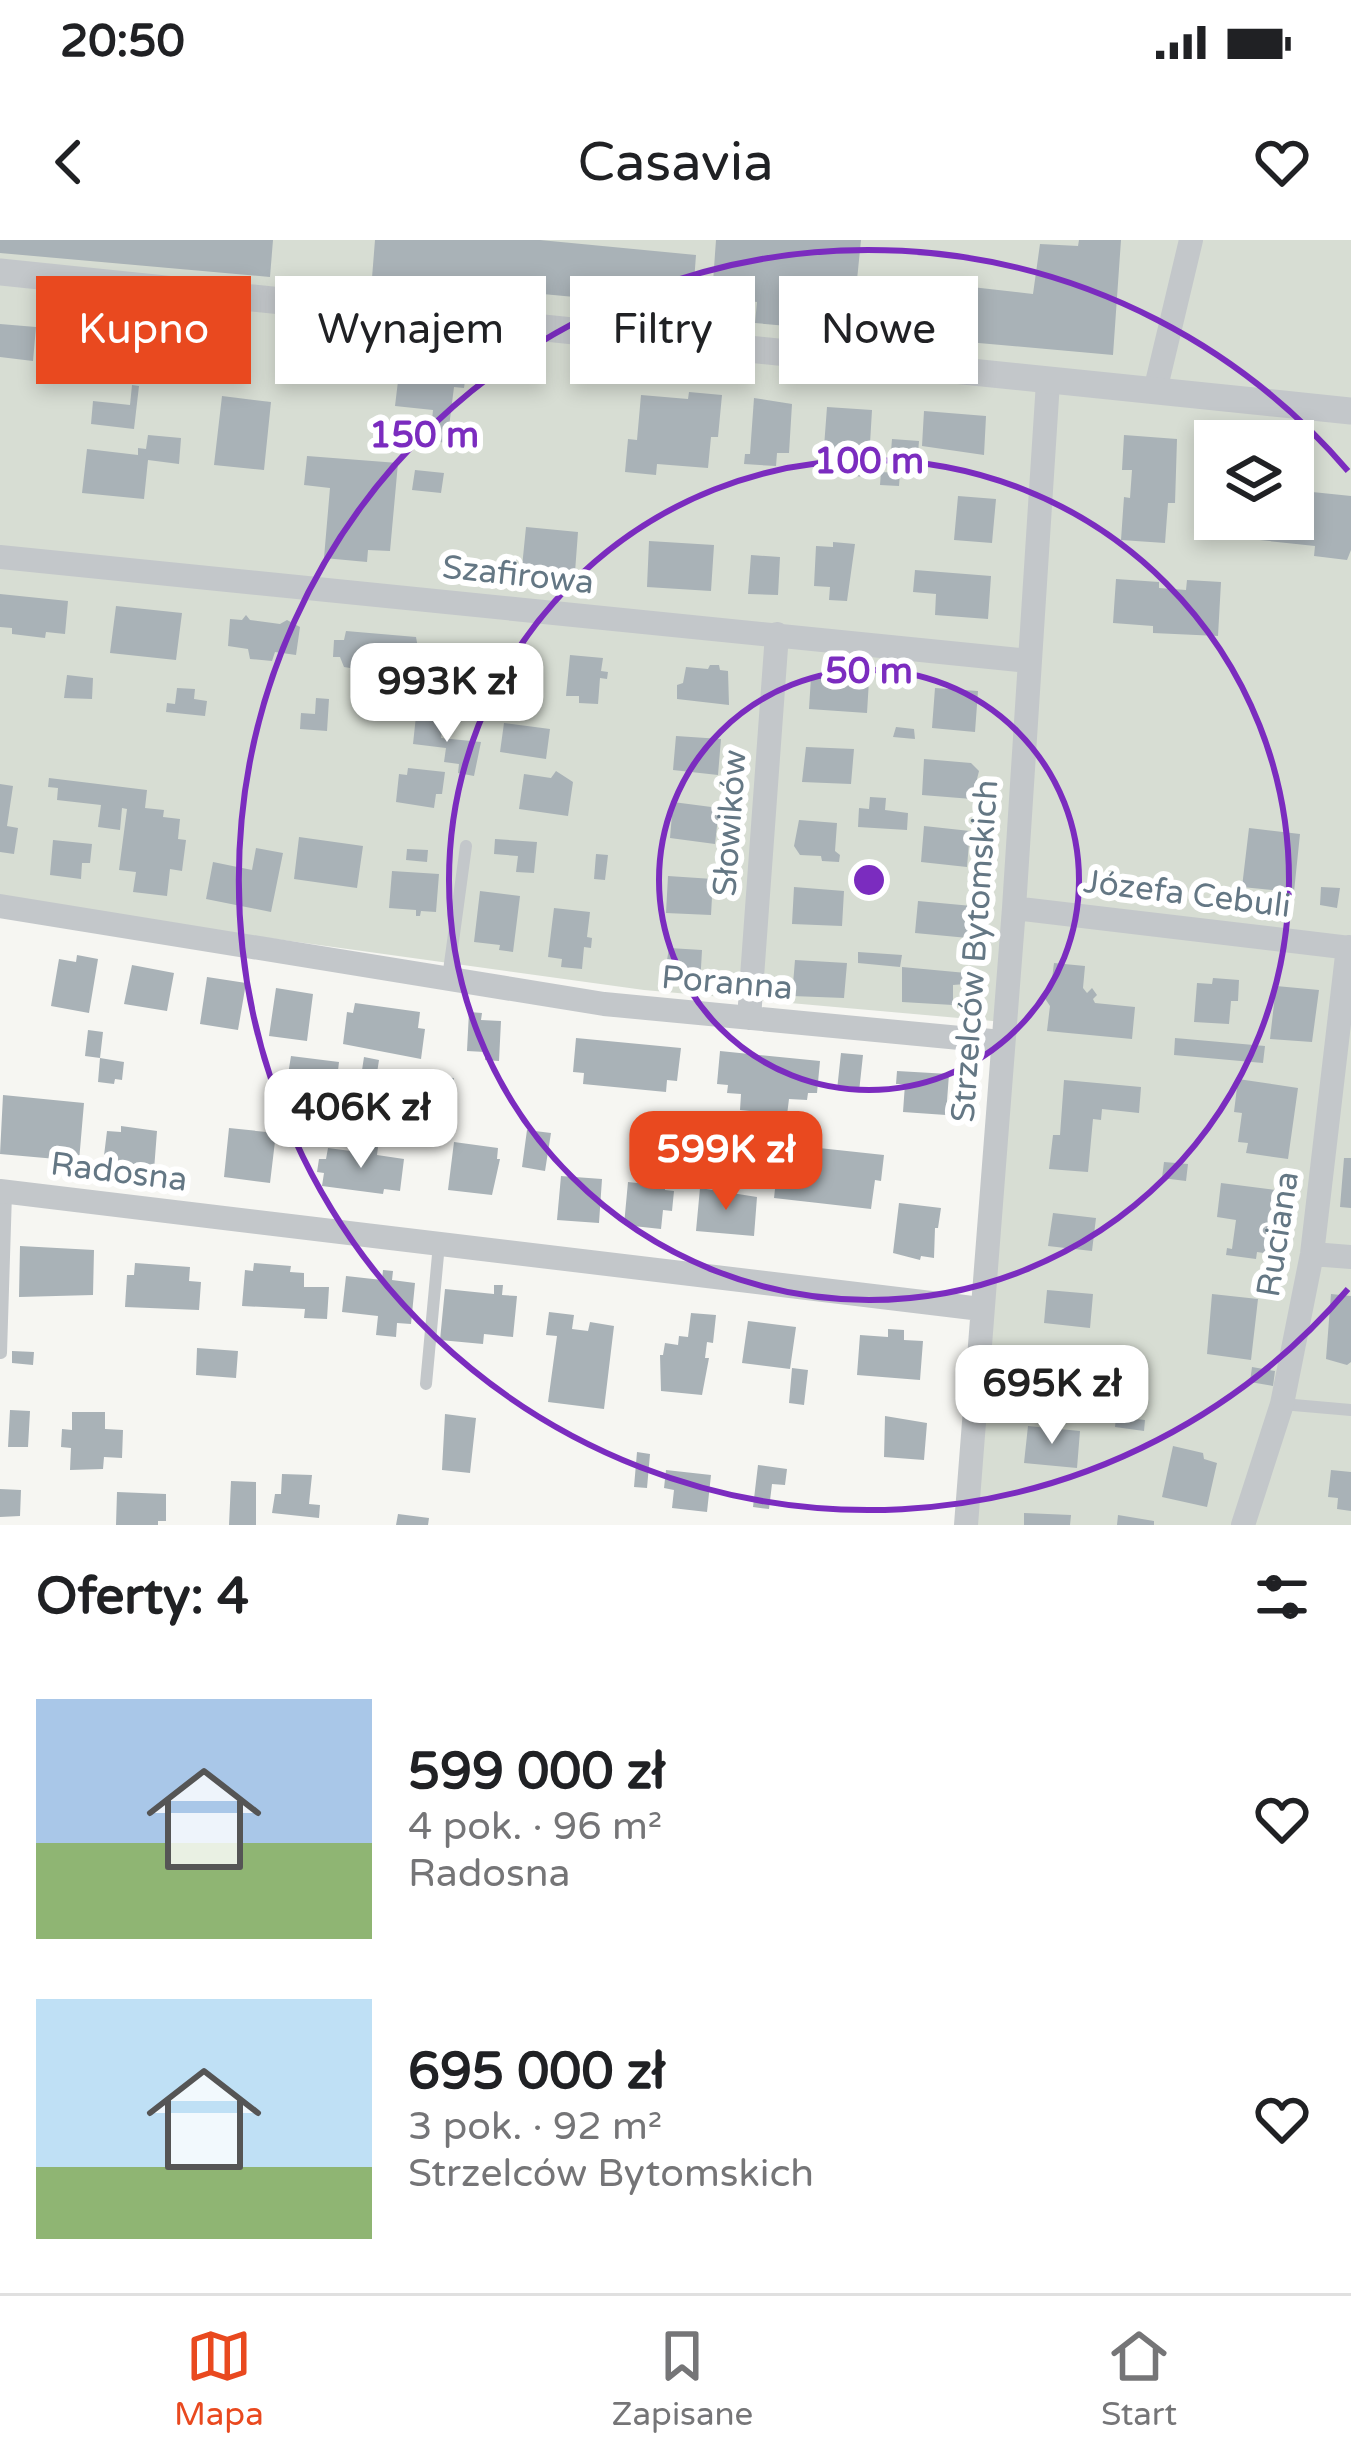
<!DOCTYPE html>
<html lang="pl">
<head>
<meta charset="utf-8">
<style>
  :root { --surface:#fff; --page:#f6f6f6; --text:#202124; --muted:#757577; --line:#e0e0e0; --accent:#e9491f }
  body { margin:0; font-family:"Varela Round",sans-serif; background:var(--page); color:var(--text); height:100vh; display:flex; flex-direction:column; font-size:45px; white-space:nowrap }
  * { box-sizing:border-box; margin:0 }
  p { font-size:39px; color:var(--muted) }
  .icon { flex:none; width:66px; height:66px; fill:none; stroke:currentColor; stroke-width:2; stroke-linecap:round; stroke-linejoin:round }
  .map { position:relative; height:1285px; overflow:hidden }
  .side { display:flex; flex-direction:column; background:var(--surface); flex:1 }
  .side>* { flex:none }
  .hud { position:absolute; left:36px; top:36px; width:1281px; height:108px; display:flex; gap:24px }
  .tools { position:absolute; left:1194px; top:180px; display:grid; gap:24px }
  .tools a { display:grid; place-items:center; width:120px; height:120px; border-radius:0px; background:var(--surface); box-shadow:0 6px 18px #0003; font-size:60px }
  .price { position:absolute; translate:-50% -102px; padding:0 27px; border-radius:24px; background:#fff; color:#222; font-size:39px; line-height:78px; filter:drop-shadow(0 3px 6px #0008) }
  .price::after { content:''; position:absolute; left:50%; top:72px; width:36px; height:27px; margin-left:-18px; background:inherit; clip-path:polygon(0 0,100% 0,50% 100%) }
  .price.current { background:var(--accent); color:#fff }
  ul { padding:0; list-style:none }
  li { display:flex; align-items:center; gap:36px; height:300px; padding:0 36px }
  li span { display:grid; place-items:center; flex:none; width:336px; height:240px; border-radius:0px; color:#555 }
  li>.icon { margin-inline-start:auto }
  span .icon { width:144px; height:144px; fill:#fffc; stroke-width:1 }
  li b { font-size:51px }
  h2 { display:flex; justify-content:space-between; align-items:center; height:144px; padding:0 36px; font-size:51px }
  .pill { padding:0 42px; border-radius:0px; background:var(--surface); box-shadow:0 6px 18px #0003; font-size:42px; line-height:108px }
  .pill.current { background:var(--accent); color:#fff }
  .status { display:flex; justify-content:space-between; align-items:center; height:84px; padding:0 60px; background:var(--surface); direction:ltr }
  .status svg { height:33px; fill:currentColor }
  header { display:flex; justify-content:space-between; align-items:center; height:156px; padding:0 36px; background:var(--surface); font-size:54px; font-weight:600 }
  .tabs { display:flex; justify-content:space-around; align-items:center; height:168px; border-top:3px solid var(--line); background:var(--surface); font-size:33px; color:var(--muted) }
  .tabs a { display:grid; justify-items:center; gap:6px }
  .tabs .current { color:var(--accent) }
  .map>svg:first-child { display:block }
  .green { fill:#d7ddd3; fill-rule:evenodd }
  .building { fill:#a9b2b7 }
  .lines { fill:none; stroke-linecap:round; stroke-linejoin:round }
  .service { stroke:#c3c7ca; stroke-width:12 }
  .minor { stroke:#c3c7ca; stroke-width:24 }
  .tertiary { stroke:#c3c7ca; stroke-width:27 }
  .ring { fill:none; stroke:#7b2cbf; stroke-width:6 }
  .labels { text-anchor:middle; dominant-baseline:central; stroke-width:12; stroke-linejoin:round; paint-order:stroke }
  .street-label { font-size:33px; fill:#647784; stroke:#fff }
  .centre { fill:#7b2cbf; stroke:#fff; stroke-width:6 }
  .ring-label { font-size:36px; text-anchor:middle; font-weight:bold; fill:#7b2cbf; stroke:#fff; stroke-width:12; stroke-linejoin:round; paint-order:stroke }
</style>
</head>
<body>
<div class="status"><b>20:50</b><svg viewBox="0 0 49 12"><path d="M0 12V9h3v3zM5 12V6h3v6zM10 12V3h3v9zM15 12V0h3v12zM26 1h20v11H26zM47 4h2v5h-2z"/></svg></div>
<header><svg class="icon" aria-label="back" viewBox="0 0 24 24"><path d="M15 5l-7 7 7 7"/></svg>Casavia<svg class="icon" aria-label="heart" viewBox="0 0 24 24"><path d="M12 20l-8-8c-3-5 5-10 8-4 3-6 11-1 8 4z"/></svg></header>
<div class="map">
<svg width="1351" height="1285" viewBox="0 0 1351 1285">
  <rect width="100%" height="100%" fill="#f6f6f2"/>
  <!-- green -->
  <path class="green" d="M 0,0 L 1351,0 L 1351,1285 L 973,1285 L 1015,783 L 644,750 L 0,661 ZM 1215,201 L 1293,201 L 1293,279 L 1215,279 Z"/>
  <!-- building -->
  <path class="building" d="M 0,0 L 273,0 L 270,37 L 0,13 Z
    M 375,0 L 540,0 L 696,15 L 692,68 L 372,38 Z
    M 716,0 L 861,0 L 855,60 L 899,64 L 901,39 L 1033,54 L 1040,4 L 1078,6 L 1079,0 L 1121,0 L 1113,115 L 755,83 L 757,62 L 712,56 Z
    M 0,84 L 36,87 L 33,121 L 0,117 Z
    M 86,95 L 123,99 L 121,116 L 127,117 L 126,123 L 120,122 L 119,133 L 111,132 L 110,138 L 82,135 Z
    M 399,133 L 465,141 L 464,148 L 454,147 L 447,203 L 430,201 L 433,170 L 395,166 Z
    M 132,145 L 139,146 L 134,189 L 91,184 L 93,161 L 130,165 Z
    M 689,152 L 722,155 L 718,197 L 711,197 L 708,228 L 657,224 L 656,235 L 625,232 L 628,199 L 637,200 L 641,155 L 688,159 Z
    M 222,156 L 271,162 L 264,230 L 214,225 Z
    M 754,158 L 792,164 L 789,213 L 777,213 L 776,226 L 744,224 L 745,214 L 750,214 Z
    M 827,167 L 872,170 L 868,237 L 822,234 Z
    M 924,171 L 986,176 L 984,215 L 922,206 Z
    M 148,195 L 181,198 L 179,224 L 148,220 L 144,259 L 82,253 L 87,209 L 138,215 L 138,208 L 146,209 Z
    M 1124,195 L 1177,199 L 1175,263 L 1168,263 L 1165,303 L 1121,300 L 1124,257 L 1130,258 L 1132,230 L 1122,230 Z
    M 892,199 L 919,201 L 917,226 L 890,224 Z
    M 307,216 L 398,223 L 390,311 L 368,310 L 367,322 L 324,318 L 330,248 L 304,245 Z
    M 415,230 L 444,233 L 441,253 L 412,250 Z
    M 881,232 L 900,233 L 899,246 L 880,245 Z
    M 1293,250 L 1351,256 L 1351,310 L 1347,320 L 1314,316 L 1315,306 L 1250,299 L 1252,279 L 1293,279 Z
    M 958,256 L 996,259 L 992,303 L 954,300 Z
    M 526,287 L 578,292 L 575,332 L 522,327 Z
    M 649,301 L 714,305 L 711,351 L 647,347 Z
    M 833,302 L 855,304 L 847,361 L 829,360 L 830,347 L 814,346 L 816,306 L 833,307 Z
    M 751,315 L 780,317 L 778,355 L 748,354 Z
    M 915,330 L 991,336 L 988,379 L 935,375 L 936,354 L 913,352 Z
    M 1116,339 L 1159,342 L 1159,348 L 1186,350 L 1187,340 L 1221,342 L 1218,396 L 1153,393 L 1153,386 L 1113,383 Z
    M 0,354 L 68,361 L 65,394 L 46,392 L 45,398 L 12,394 L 12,388 L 0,387 Z
    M 116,366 L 182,373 L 176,420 L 110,413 Z
    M 246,375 L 250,380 L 280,384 L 287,380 L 300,387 L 296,415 L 275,412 L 272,421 L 250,419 L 248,409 L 228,406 L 230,379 L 242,380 Z
    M 346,391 L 416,397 L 418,408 L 424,410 L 423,424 L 415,425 L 414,435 L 395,433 L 389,438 L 363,436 L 362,430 L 344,427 L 340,417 L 333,417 L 334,400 L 344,400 Z
    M 509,403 L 531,411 L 525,463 L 459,456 L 464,412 L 477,413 L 478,405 L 509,409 Z
    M 570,415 L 603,418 L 601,431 L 608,432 L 607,439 L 600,438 L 598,464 L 579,463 L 579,456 L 566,456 Z
    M 710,425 L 719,425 L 720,430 L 728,431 L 729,465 L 677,459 L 677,445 L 683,443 L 686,427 L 708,429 Z
    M 67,435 L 93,438 L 92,459 L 64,458 Z
    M 811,437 L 869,440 L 867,473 L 809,469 Z
    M 177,448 L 195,449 L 194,459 L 207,461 L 205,476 L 166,472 L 167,463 L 175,464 Z
    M 935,448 L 978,451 L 975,492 L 932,488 Z
    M 316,458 L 329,459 L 327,491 L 300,489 L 301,473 L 315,474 Z
    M 416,476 L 443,480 L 441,498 L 481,502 L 474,536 L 458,533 L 459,524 L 444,522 L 446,508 L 413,504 Z
    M 504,483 L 550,489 L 546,519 L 500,512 Z
    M 896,487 L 914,489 L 915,499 L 893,497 Z
    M 676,496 L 721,499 L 718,535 L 673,530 Z
    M 806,507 L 854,509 L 851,544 L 802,542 Z
    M 924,519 L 971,523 L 979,531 L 972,559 L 922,555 Z
    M 408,528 L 445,532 L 442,554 L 436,554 L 434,568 L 396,562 L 399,534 L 407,535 Z
    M 556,531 L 573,542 L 568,576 L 519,569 L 524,534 L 551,538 Z
    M 49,538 L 147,550 L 145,568 L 164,570 L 163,577 L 180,579 L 178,599 L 186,600 L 182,631 L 170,629 L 167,656 L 133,652 L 136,632 L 119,630 L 127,569 L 122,568 L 120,590 L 98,587 L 101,565 L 57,560 L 58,548 L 48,547 Z
    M 0,544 L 13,546 L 7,586 L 18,588 L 14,614 L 0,612 Z
    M 870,557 L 886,558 L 885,570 L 908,573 L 907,590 L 858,587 L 859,568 L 869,569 Z
    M 673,562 L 719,568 L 715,604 L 670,598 Z
    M 799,580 L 837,583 L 835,611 L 840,615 L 839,622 L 822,621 L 821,616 L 800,615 L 794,606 Z
    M 924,586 L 970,591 L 967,627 L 921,622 Z
    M 1249,588 L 1300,594 L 1294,652 L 1242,647 Z
    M 299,597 L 363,606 L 357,648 L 294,639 Z
    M 495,599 L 537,602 L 534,633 L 516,632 L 518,616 L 494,614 Z
    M 53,600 L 92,604 L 90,623 L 82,623 L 81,639 L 50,635 Z
    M 256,608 L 283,613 L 271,672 L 206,659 L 213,622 L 252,630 Z
    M 407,609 L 428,610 L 427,622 L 406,620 Z
    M 596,614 L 608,615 L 605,640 L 594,639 Z
    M 392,631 L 439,634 L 436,672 L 421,671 L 420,676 L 416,676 L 416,670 L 389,668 Z
    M 668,636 L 713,639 L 711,675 L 666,673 Z
    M 854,638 L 880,641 L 879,656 L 853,653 Z
    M 794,647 L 844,651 L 842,686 L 792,684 Z
    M 1321,647 L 1340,648 L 1337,668 L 1320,665 Z
    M 480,651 L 520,656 L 513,712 L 499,710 L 500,705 L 474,702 Z
    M 918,661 L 972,666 L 968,698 L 915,693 Z
    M 554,668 L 590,672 L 587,697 L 592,698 L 591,708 L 584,707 L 582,729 L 561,727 L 562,719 L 548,717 Z
    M 669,708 L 702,710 L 700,745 L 663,744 Z
    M 858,712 L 902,715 L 900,727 L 858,723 Z
    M 77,715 L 98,719 L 89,773 L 51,766 L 59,719 L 76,722 Z
    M 795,720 L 847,723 L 844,758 L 792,756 Z
    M 1054,723 L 1085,726 L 1083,748 L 1087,753 L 1092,748 L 1097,755 L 1093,759 L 1095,763 L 1135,767 L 1132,799 L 1047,791 L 1050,766 L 1044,757 L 1051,747 Z
    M 132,725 L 174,733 L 167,771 L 124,764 Z
    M 902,727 L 977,734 L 977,743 L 953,745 L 953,765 L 902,762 Z
    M 207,737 L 246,743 L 238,790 L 200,784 Z
    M 1213,738 L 1239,740 L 1238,761 L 1231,761 L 1229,784 L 1194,782 L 1197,743 L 1212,744 Z
    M 1276,746 L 1319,750 L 1312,802 L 1270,799 Z
    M 276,748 L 313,754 L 307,801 L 269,796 Z
    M 355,763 L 420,772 L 418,788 L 425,789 L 421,819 L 343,804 L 347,772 L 353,773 Z
    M 469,772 L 482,773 L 481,780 L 501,781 L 499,821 L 485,820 L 485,812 L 467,811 Z
    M 88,790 L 103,792 L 100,818 L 85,816 Z
    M 576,798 L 681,808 L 677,841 L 667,840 L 666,852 L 583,844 L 584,833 L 573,832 Z
    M 1175,798 L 1265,806 L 1263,823 L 1174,815 Z
    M 720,811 L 820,821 L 817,853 L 808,853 L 807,860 L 789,859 L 787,875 L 740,870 L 741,854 L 727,853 L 728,845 L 717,844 Z
    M 841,813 L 863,815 L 859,852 L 837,850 Z
    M 291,816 L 339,822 L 331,890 L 311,888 L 313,875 L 282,871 Z
    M 364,817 L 379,820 L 377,833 L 454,838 L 447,882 L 430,881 L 427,893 L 411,891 L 414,861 L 397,858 L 396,873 L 372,870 L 374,852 L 359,850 Z
    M 100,818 L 124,822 L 122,840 L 115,839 L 114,844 L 98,842 Z
    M 897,831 L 949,834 L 946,875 L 903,872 L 905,844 L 896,844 Z
    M 1238,839 L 1298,848 L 1288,919 L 1246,913 L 1248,903 L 1238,902 L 1242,873 L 1234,872 Z
    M 1064,840 L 1141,847 L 1139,873 L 1102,869 L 1101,880 L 1093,879 L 1088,932 L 1049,929 L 1053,895 L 1060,895 Z
    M 3,855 L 84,863 L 79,921 L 0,914 Z
    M 121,886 L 157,891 L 154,930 L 103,924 L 107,891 L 121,892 Z
    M 229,888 L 276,893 L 270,943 L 224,937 Z
    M 527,890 L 551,893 L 545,931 L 522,927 Z
    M 655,891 L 723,894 L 720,932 L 689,928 L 689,922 L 652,918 Z
    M 454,902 L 498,908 L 497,919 L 500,919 L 492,955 L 448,950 Z
    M 367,905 L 378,907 L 377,915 L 404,919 L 400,951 L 384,949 L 383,954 L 322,946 L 324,933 L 317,932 L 319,919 L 326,919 L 328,908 L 366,913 Z
    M 791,905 L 884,915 L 881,941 L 875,940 L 871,969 L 774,958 L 777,931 L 788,932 Z
    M 1344,918 L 1351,918 L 1351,968 L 1340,967 Z
    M 1164,922 L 1188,924 L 1186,941 L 1162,938 Z
    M 561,936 L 602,939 L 599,983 L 557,980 Z
    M 628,942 L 665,946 L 665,950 L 674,951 L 672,971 L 663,970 L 661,989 L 624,985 Z
    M 1221,943 L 1284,951 L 1276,1015 L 1257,1012 L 1256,1019 L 1226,1015 L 1227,1008 L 1232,1009 L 1236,980 L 1217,977 Z
    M 700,948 L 757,957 L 754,996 L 696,991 Z
    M 899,963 L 941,968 L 938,988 L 935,988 L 934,1018 L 921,1016 L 920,1020 L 893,1013 Z
    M 1053,973 L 1096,978 L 1092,1011 L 1048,1006 Z
    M 20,1006 L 94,1010 L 93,1055 L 19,1057 Z
    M 135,1023 L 190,1027 L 189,1041 L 201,1042 L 199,1070 L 125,1067 L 127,1035 L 134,1035 Z
    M 254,1023 L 291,1026 L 290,1032 L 304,1033 L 304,1047 L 329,1047 L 327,1079 L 304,1078 L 305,1069 L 242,1066 L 245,1030 L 253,1031 Z
    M 383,1030 L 393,1031 L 392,1040 L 415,1043 L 411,1084 L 397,1083 L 396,1097 L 376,1095 L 378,1076 L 342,1072 L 346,1036 L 382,1040 Z
    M 494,1045 L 503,1045 L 502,1055 L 517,1056 L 513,1097 L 484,1094 L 483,1104 L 440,1100 L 445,1049 L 494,1054 Z
    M 1047,1050 L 1093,1054 L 1090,1088 L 1044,1083 Z
    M 1212,1054 L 1258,1059 L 1251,1120 L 1207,1114 Z
    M 1331,1054 L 1351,1056 L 1351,1122 L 1347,1125 L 1326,1119 Z
    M 549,1072 L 574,1075 L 572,1089 L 588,1091 L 590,1082 L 614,1086 L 604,1169 L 548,1162 L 557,1096 L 546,1095 Z
    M 691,1073 L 716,1075 L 713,1103 L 707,1102 L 705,1118 L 709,1118 L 702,1155 L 661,1151 L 660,1115 L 663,1115 L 665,1103 L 678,1105 L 679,1096 L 688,1097 Z
    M 748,1081 L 796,1087 L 790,1129 L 742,1123 Z
    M 888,1089 L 904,1090 L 904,1100 L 923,1101 L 920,1140 L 857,1135 L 860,1095 L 888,1097 Z
    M 197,1108 L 238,1111 L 236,1138 L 196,1135 Z
    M 12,1111 L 34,1112 L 33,1125 L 12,1123 Z
    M 1041,1118 L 1086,1122 L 1083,1156 L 1037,1151 Z
    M 1252,1127 L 1275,1131 L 1273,1146 L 1250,1142 Z
    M 792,1128 L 808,1130 L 804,1165 L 789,1163 Z
    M 10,1170 L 30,1171 L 28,1207 L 8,1207 Z
    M 72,1172 L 105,1172 L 105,1189 L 123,1190 L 122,1218 L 104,1217 L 103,1229 L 70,1230 L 71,1208 L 61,1207 L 62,1189 L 72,1190 Z
    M 445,1174 L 476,1178 L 470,1233 L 442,1230 Z
    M 885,1176 L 927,1183 L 924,1220 L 884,1217 Z
    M 1116,1177 L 1145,1180 L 1144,1191 L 1115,1187 Z
    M 1028,1186 L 1080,1191 L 1077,1228 L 1024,1223 Z
    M 1173,1206 L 1203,1213 L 1204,1219 L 1217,1223 L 1207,1267 L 1162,1257 Z
    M 637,1212 L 650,1214 L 647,1248 L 634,1247 Z
    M 758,1225 L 787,1229 L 785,1245 L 772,1244 L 769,1269 L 753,1267 Z
    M 666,1230 L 711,1235 L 707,1272 L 672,1268 L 674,1250 L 664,1248 Z
    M 1331,1230 L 1351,1232 L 1351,1271 L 1337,1269 L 1338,1258 L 1328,1257 Z
    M 282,1234 L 312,1235 L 309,1264 L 320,1265 L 319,1278 L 272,1273 L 275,1254 L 281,1254 Z
    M 231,1241 L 256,1242 L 256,1285 L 229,1285 Z
    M 0,1249 L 21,1250 L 20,1276 L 0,1277 Z
    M 117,1252 L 166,1254 L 166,1281 L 158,1281 L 158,1285 L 116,1285 Z
    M 1024,1273 L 1071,1275 L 1070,1285 L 1024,1285 Z
    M 398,1274 L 429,1278 L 428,1285 L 396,1285 Z
    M 1118,1275 L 1154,1281 L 1154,1285 L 1117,1285 Z"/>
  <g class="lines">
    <!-- service -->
    <path class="service" d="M 448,738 L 466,606
      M 1,1113 L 6,953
      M 426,1144 L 439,1004
      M 1282,1164 L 1351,1170"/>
    <!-- minor -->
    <path class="minor" d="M 1155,151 L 1191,0
      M 0,317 L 1029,421
      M 0,666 L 604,764 L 1002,802
      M 1014,668 L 1351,708
      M 749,778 L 777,394
      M 0,951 L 981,1069
      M 1312,1014 L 1351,1017
      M 966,1285 L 1014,668 L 1048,142
      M 1243,1285 L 1282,1164 L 1312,1014 L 1348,707"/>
    <!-- tertiary -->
    <path class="tertiary" d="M 0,32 L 1351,171"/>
  </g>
  <!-- distance rings -->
  <g class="ring">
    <circle cx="869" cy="640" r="210"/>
    <circle cx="869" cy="640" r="420"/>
    <path d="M1348 1049A630 630 0 1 1 1348 231"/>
  </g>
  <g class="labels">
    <!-- street labels -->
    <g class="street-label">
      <text transform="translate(518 335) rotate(6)">Szafirowa</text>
      <text transform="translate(730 583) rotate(-86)">Słowików</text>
      <text transform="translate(1187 654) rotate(7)">Józefa Cebuli</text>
      <text transform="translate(975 711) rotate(-86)">Strzelców Bytomskich</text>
      <text transform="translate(727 743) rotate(5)">Poranna</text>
      <text transform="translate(119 932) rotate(7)">Radosna</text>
      <text transform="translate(1278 994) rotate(-81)">Ruciana</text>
    </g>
  </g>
  <circle cx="869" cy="640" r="18" class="centre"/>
  <g class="ring-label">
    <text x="424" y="207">150 m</text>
    <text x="869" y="233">100 m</text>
    <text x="869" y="443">50 m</text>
  </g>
</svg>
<div class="tools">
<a><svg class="icon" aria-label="layers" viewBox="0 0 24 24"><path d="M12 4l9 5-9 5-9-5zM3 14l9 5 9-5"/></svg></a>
</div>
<b class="price" style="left:447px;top:505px">993K zł</b>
<b class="price" style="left:361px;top:931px">406K zł</b>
<b class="price current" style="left:726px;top:973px">599K zł</b>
<b class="price" style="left:1052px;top:1207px">695K zł</b>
<div class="hud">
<a class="pill current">Kupno</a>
<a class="pill">Wynajem</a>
<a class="pill">Filtry</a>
<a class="pill">Nowe</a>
</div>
</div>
<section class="side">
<h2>Oferty: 4<svg class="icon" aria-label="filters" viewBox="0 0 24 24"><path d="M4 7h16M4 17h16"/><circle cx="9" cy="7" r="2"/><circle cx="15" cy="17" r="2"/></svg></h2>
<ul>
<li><span style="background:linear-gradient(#a9c7e8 60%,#8fb573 0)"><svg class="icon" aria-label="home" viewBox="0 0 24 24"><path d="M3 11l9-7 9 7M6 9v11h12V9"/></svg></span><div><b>599 000 zł</b><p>4 pok. · 96 m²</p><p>Radosna</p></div><svg class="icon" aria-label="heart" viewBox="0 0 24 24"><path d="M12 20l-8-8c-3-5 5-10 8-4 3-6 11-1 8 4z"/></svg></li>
<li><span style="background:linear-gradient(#bfe0f5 70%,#8fb573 0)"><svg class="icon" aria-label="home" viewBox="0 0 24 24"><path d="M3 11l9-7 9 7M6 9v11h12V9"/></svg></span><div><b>695 000 zł</b><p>3 pok. · 92 m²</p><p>Strzelców Bytomskich</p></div><svg class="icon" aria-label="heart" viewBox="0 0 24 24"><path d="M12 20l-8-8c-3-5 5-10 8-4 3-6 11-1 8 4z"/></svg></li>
</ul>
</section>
<nav class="tabs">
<a class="current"><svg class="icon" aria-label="map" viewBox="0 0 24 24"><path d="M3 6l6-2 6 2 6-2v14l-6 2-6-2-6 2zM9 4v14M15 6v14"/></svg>Mapa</a>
<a><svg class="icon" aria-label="saved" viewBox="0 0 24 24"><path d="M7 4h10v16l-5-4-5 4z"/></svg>Zapisane</a>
<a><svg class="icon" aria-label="home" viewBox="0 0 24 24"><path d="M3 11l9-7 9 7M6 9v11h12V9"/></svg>Start</a>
</nav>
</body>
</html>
